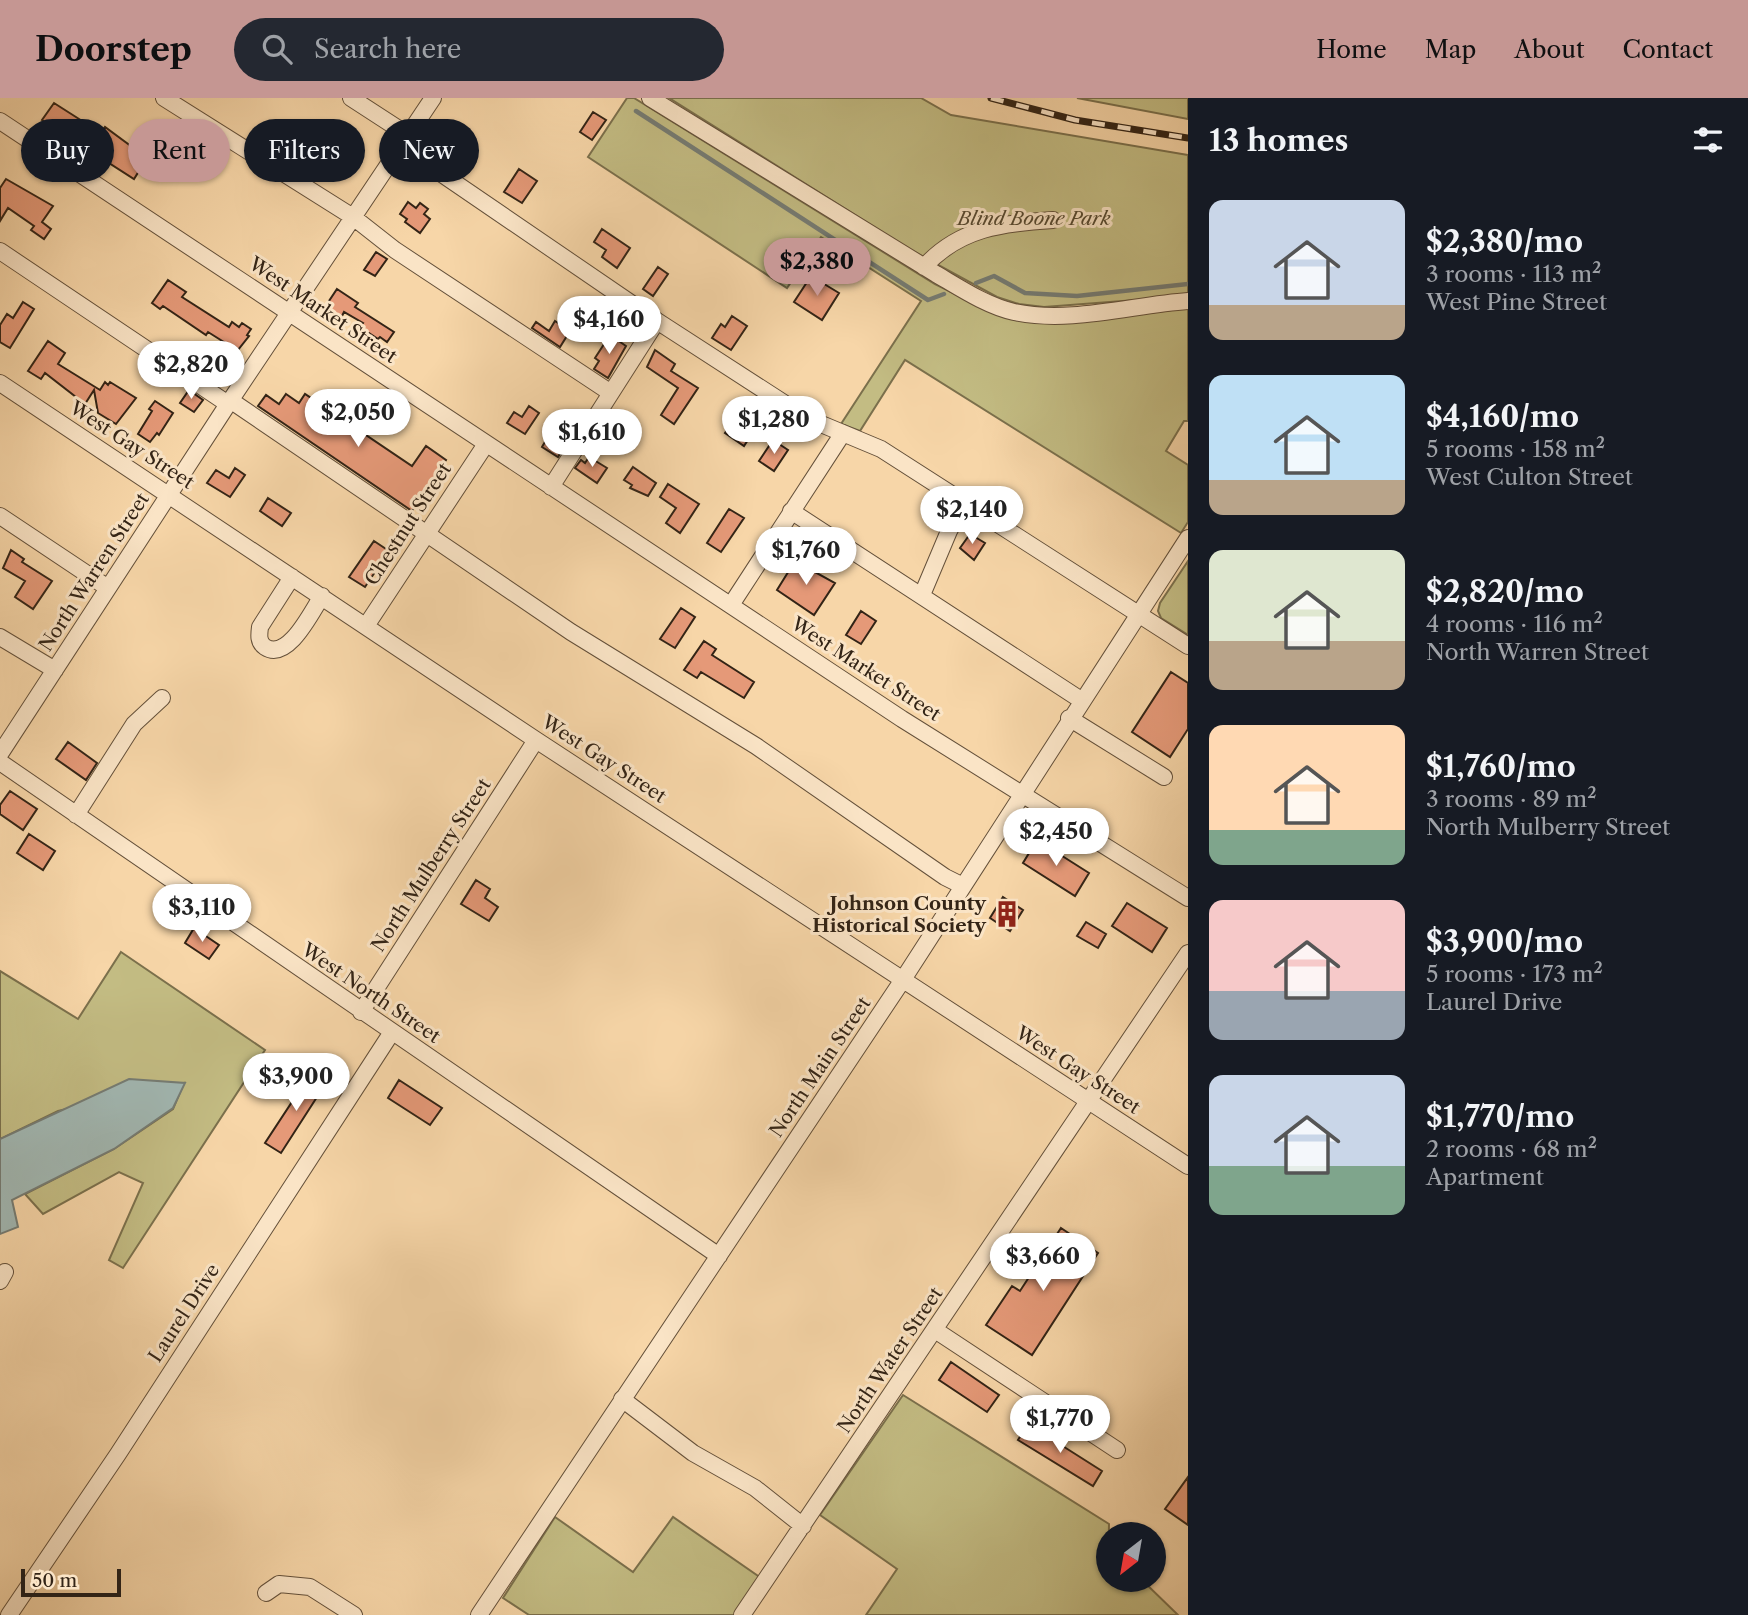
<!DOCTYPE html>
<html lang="en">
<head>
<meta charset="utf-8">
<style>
  :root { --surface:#171b24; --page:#242831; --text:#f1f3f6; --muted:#9ea1a6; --accent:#c59692 }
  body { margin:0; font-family:"Libre Caslon Text",serif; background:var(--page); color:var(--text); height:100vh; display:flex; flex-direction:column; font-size:26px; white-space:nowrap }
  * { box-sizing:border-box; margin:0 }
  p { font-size:23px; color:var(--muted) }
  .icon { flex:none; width:38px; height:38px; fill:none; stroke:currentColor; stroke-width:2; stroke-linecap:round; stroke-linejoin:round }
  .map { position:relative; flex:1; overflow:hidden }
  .sheet { display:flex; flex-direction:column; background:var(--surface); width:560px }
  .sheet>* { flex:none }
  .banner { position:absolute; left:21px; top:21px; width:665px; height:63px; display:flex; gap:14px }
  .needle { width:46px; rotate:211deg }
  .buttons { position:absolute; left:1096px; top:1424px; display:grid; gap:14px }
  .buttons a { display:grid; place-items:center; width:70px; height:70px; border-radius:50%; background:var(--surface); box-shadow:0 2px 5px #0004; font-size:35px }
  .scale { position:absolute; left:21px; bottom:18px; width:100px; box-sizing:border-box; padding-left:7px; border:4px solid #332416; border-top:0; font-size:19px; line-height:24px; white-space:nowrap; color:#332416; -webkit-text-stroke:5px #fae4c6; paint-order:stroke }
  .price { position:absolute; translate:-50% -60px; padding:0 16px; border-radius:24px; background:#fff; color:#222; font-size:23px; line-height:46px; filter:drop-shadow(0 2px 4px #0008) }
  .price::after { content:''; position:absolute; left:50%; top:42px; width:21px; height:16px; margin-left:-10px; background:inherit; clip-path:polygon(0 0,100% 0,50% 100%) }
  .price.selected { background:var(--accent); color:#111 }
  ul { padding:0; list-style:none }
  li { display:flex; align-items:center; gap:21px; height:175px; padding:0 21px }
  li span { display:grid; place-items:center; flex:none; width:196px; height:140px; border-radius:14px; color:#555 }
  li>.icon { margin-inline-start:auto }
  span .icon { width:84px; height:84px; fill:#fffc; stroke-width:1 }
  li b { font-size:30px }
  h2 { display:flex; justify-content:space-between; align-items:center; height:84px; padding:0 21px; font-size:30px }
  .chip { padding:0 24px; border-radius:32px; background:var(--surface); box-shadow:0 2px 5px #0004; font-size:24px; line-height:63px }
  .chip.selected { background:var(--accent); color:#111 }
  header { display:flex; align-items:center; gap:42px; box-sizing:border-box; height:98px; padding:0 35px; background:var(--accent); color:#111 }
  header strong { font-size:33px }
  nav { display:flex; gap:38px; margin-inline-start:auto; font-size:24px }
  .search { width:490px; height:63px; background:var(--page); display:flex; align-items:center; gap:18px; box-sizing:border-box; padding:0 24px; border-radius:38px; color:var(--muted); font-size:26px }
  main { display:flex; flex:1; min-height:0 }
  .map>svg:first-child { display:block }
  .green { fill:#c3bc83; stroke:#7b704c; stroke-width:2 }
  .water { fill:#a1b7b2; stroke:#757c74; stroke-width:2 }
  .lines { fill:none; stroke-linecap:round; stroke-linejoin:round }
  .stream { stroke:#757c74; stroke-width:4.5 }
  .building { fill:#e59978; stroke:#332416; stroke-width:2 }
  .minor-casing { stroke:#64503a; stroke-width:18 }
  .minor { stroke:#fae4c6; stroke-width:16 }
  .rail-casing { stroke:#332416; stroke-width:7 }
  .rail { stroke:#fae4c6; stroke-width:4.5; stroke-dasharray:13; stroke-linecap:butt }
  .labels { text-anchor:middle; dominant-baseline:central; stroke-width:6; stroke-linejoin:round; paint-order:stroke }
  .park-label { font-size:19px; font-style:italic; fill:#574a31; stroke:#fae4c6 }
  .street-label { font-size:19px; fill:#332416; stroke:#fae4c6 }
  .poi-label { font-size:19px; font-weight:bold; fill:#332416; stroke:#fae4c6; text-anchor:end }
</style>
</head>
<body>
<header>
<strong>Doorstep</strong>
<div class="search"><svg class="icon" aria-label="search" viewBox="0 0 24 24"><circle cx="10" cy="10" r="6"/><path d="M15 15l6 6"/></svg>Search here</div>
<nav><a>Home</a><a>Map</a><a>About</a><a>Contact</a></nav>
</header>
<main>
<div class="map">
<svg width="1188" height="1517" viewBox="0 0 1188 1517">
  <rect width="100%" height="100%" fill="#f7d6a8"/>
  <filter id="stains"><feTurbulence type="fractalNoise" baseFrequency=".00286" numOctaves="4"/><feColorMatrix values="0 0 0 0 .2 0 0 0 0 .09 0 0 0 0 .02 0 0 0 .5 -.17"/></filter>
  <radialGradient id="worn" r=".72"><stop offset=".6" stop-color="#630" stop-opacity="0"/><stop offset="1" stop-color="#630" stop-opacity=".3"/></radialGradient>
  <!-- green -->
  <path class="green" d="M 627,0 L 634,0 L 935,186 L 990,213 L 1068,225 L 1188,210 L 1188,323 L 1184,323 L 1166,353 L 1188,367 L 1188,424 L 1181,435 L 905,262 L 860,333 L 841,326 L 921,203 L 821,139 L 787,190 L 588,59 Z
    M 669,0 L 921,0 L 951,17 L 1188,57 L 1188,198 L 1044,209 L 1019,206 L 997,199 L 909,151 Z
    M 1077,0 L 1188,0 L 1188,21 Z
    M 1188,463 L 1188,537 L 1161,520 L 1158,513 L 1160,505 Z
    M 121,854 L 265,952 L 123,1170 L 109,1162 L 143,1085 L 119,1074 L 43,1116 L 25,1096 L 114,1051 L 173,1011 L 184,985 L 58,1013 L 0,1041 L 0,873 L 78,921 Z
    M 903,1297 L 1109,1426 L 1108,1482 L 1142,1482 L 1178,1517 L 866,1517 L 897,1471 L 820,1417 Z
    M 555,1419 L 633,1474 L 673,1419 L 761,1480 L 735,1517 L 529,1517 L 503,1500 Z"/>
  <!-- water -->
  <path class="water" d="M 129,981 L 185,985 L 173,1010 L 114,1051 L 12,1102 L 18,1129 L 0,1136 L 0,1041 Z"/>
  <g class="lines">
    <!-- stream -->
    <path class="stream" d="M 636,13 L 928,202 L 944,196
      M 976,185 L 994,178 L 1025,195 L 1077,198 L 1188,186"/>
  </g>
  <!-- building -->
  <path class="building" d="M 54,5 L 101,35 L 105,29 L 147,60 L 134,81 L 42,22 Z
    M 593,14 L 606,22 L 592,42 L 580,34 Z
    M 291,31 L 309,43 L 293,67 L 275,55 Z
    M 519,71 L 537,83 L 522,105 L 504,94 Z
    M 6,81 L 53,108 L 42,124 L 51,131 L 44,141 L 31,132 L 34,128 L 8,110 L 0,123 L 0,90 Z
    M 408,104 L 416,110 L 420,105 L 428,111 L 424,116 L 430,121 L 420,135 L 405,124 L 407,121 L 400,116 Z
    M 602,131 L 630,150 L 617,170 L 602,159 L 606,152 L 594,144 Z
    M 376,154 L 387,161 L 375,178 L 364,172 Z
    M 658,169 L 668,176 L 653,198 L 643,191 Z
    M 811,178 L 839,195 L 822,222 L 794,204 Z
    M 168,182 L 186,194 L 182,199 L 229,229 L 232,224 L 239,229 L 242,225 L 251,231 L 247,237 L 249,238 L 230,262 L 220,256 L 227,246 L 208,234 L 206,237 L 163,208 L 160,211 L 152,205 Z
    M 337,191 L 358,205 L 355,209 L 394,234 L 387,244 L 380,239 L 378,241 L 360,229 L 363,225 L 344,214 L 341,220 L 325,209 Z
    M 23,204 L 34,211 L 10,250 L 0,244 L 0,227 L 7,216 L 13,220 Z
    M 732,218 L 747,228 L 731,252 L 712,240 L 721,226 L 725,229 Z
    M 555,223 L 570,233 L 560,249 L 532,230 L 536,224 L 549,233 Z
    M 610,237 L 626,248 L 608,280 L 594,271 L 599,263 L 595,260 Z
    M 48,243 L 65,255 L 58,266 L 100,292 L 105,284 L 108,287 L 110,284 L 136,300 L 116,326 L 98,315 L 94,292 L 85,306 L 45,275 L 41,281 L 28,273 Z
    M 655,252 L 675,266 L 671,273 L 698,290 L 674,326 L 661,317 L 678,290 L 647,269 Z
    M 189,292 L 203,302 L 194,314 L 180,305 Z
    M 286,296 L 299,305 L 305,296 L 412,368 L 426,348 L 446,362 L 412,413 L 258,308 L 266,297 L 279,306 Z
    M 155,303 L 173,315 L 159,337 L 157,335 L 150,344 L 138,336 L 152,313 L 149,311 Z
    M 529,308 L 539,315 L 525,336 L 507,325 L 514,314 L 522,319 Z
    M 734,322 L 753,334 L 744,348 L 725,335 Z
    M 559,335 L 569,341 L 558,359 L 542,349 L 548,339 L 554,343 Z
    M 773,342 L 788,352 L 774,373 L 759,363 Z
    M 589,359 L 607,370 L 597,385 L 575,370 L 581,362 L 585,365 Z
    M 633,369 L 656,385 L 648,398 L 630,390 L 632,387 L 624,382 Z
    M 235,370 L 245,377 L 230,399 L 207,385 L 216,372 L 229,380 Z
    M 668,386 L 699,406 L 680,435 L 666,425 L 676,410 L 660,399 Z
    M 268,400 L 291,415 L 282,428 L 260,413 Z
    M 729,411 L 744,420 L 721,454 L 707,445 Z
    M 970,436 L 985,445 L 974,462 L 960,450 Z
    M 374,443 L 389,453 L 365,489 L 349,479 Z
    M 11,452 L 24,461 L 22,464 L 52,483 L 33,511 L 15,499 L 25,483 L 3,470 Z
    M 795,463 L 835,485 L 814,517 L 777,492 Z
    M 681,510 L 695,519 L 675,550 L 660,541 Z
    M 861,513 L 876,523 L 861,546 L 846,537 Z
    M 704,543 L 716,551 L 712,557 L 754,584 L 744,600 L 701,574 L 697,580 L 684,572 Z
    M 1171,574 L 1188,585 L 1188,631 L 1170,659 L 1132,634 Z
    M 68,644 L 97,665 L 86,682 L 56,661 Z
    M 10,693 L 37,711 L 23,732 L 0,716 L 0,707 Z
    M 29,736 L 55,753 L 43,772 L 17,755 Z
    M 1037,742 L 1089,775 L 1075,798 L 1023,765 Z
    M 476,782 L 490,791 L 485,800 L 498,809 L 489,823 L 461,806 Z
    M 1003,799 L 1023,812 L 1010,833 L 990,820 Z
    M 1127,805 L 1167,830 L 1152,854 L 1112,828 Z
    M 1086,824 L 1106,836 L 1098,850 L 1077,838 Z
    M 194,830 L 219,847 L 209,861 L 185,845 Z
    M 311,975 L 326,985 L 281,1055 L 265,1045 Z
    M 399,982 L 442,1010 L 430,1027 L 388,1000 Z
    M 1061,1130 L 1098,1155 L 1032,1257 L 986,1227 L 1012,1188 L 1020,1193 Z
    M 951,1264 L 999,1297 L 987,1314 L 939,1282 Z
    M 1028,1326 L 1102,1373 L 1093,1388 L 1018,1342 Z
    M 1188,1379 L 1188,1427 L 1165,1411 Z"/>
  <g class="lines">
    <defs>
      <path id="minor" d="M 164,0 L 353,119 L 395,152 L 611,295
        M 351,0 L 408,37
        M 650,0 L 936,176 C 960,190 987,208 1014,214 C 1070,226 1132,207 1188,203
        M 0,23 L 902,621 L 1188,800
        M 401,48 L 657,223 L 790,309 L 814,323 L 881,351 L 1188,548
        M 0,153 L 228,306
        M 924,169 C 959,130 1003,125 1053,122
        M 0,285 L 536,642 L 1188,1068
        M 230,302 L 571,534 L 756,648 L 945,779 L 963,788
        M 551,389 L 657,223
        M 791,413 L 1081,602
        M 0,418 L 108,490
        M 292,479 L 260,529 C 259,537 258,544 265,549 C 288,564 312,513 322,498
        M 922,497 L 949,433 L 965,404
        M 731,507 L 843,335
        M 366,528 L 486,346
        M 0,539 L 55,572
        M 1069,620 L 1164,679
        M 0,656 L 228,306 L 433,0
        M 0,664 L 719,1158
        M 76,717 L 134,626 L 162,600
        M 361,914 L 536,642
        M 0,1183 L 5,1174
        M 935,1232 L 1117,1352
        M 622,1301 L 693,1355 L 755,1390 L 803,1428
        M 266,1495 L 279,1486 L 310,1489 L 354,1517
        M 9,1517 L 118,1356 L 392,934
        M 479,1517 L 902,883 L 1188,440
        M 742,1517 L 1188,855"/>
    </defs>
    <!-- minor casing -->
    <use href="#minor" class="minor-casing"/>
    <!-- minor -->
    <use href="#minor" class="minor"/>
    <defs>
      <path id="rail" d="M 991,0 L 1075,22 L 1188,40"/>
    </defs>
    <!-- rail casing -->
    <use href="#rail" class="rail-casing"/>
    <!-- rail -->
    <use href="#rail" class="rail"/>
  </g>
  <!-- icons -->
  <defs>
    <symbol id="building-bare" viewBox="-9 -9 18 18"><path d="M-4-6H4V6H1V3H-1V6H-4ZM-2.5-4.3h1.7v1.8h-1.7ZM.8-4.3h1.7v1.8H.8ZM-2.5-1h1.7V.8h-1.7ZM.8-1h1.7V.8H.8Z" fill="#8f2418" stroke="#fae4c6" stroke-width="2.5" paint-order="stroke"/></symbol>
  </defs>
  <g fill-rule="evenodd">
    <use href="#building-bare" x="988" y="797" width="38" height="38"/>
  </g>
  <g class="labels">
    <!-- park labels -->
    <g class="park-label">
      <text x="1034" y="120">Blind Boone Park</text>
    </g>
    <!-- street labels -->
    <g class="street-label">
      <text transform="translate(323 212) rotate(34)">West Market Street</text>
      <text transform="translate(132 347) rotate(33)">West Gay Street</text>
      <text transform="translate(408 426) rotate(-57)">Chestnut Street</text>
      <text transform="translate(94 474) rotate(-57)">North Warren Street</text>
      <text transform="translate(866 571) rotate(33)">West Market Street</text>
      <text transform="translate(604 661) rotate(33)">West Gay Street</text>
      <text transform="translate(431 767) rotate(-57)">North Mulberry Street</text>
      <text transform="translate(371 895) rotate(34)">West North Street</text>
      <text transform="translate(820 969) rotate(-56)">North Main Street</text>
      <text transform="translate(1078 972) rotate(33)">West Gay Street</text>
      <text transform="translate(184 1215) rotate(-57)">Laurel Drive</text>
      <text transform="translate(890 1262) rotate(-56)">North Water Street</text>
    </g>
    <!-- poi labels -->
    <g class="poi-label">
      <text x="986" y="805">Johnson County<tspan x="986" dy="22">Historical Society</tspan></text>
    </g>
  </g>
  <rect width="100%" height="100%" filter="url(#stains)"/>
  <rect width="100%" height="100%" fill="url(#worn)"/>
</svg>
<div class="buttons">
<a><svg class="needle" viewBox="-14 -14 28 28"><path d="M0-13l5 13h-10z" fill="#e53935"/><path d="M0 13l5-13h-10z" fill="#9ea1a6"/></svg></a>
</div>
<div class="scale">50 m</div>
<b class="price selected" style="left:817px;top:200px">$2,380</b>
<b class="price" style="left:609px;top:258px">$4,160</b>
<b class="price" style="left:191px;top:303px">$2,820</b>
<b class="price" style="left:358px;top:351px">$2,050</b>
<b class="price" style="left:774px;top:358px">$1,280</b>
<b class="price" style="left:592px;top:371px">$1,610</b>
<b class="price" style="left:972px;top:448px">$2,140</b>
<b class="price" style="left:806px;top:489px">$1,760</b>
<b class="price" style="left:1056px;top:770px">$2,450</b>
<b class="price" style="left:202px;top:846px">$3,110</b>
<b class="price" style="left:296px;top:1015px">$3,900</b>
<b class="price" style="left:1043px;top:1195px">$3,660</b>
<b class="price" style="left:1060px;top:1357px">$1,770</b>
<div class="banner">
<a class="chip">Buy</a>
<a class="chip selected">Rent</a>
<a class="chip">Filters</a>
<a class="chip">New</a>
</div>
</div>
<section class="sheet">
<h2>13 homes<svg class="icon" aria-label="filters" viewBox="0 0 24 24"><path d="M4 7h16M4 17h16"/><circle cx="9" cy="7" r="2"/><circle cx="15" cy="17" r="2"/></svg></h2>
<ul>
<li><span style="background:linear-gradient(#c9d6e8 75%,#b9a48a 0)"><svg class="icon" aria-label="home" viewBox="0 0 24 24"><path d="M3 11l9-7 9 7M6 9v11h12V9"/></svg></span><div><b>$2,380/mo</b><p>3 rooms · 113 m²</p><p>West Pine Street</p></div></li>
<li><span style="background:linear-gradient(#bfe0f5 75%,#b9a48a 0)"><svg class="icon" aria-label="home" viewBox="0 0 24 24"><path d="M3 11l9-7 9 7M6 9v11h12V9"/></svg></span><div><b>$4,160/mo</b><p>5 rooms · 158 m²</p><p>West Culton Street</p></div></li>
<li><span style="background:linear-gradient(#dfe7d0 65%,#b9a48a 0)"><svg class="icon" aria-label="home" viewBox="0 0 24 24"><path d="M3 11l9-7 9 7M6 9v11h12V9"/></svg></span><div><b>$2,820/mo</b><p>4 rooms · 116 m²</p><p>North Warren Street</p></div></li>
<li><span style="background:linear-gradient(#ffd9b3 75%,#7fa58c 0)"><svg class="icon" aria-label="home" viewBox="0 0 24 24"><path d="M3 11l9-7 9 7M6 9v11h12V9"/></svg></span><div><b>$1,760/mo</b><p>3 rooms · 89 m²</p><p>North Mulberry Street</p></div></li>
<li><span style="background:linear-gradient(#f6c9c9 65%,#9aa5b1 0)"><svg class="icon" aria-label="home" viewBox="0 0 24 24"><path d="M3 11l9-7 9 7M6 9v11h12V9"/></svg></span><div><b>$3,900/mo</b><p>5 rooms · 173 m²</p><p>Laurel Drive</p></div></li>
<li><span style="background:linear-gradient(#c9d6e8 65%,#7fa58c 0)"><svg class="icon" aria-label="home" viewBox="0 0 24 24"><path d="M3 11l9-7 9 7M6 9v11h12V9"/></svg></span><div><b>$1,770/mo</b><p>2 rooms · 68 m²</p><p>Apartment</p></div></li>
</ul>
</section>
</main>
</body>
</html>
